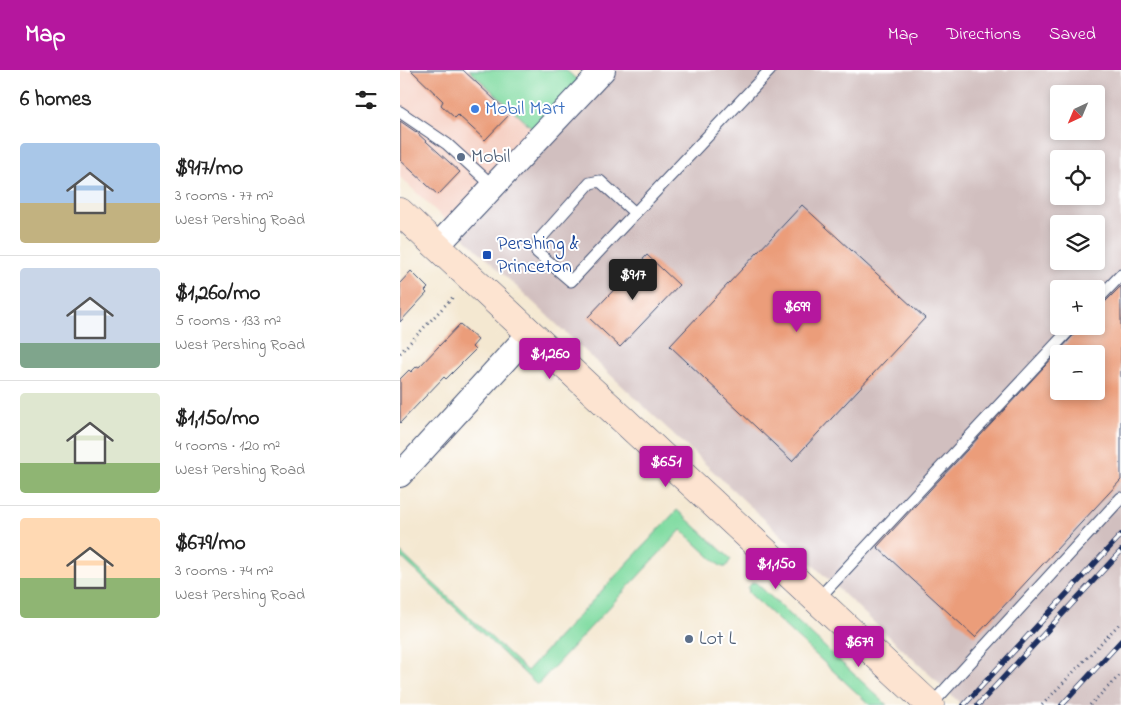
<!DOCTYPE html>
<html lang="en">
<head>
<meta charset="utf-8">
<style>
  :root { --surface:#fff; --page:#f6f6f6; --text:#222; --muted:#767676; --line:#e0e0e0; --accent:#b5179e }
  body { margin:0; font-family:"Indie Flower",sans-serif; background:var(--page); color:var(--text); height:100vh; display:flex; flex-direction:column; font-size:19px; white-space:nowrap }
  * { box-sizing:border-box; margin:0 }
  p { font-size:16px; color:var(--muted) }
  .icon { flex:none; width:28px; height:28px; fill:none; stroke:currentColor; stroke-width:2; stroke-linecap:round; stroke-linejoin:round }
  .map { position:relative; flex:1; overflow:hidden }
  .side { display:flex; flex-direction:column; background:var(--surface); width:400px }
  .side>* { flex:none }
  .needle { width:32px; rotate:224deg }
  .controls { position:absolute; left:650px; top:15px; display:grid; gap:10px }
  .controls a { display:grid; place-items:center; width:55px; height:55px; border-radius:5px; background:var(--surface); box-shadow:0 2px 8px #0003; font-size:25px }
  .price { position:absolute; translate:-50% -42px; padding:0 11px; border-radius:5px; background:var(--accent); color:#fff; font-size:16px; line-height:32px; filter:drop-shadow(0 1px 2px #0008) }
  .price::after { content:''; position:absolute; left:50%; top:30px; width:15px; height:11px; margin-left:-8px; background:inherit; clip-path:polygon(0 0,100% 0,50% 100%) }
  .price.active { background:#222; color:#fff }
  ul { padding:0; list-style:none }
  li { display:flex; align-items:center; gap:15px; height:125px; padding:0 20px }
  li+li { border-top:1px solid var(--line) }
  li span { display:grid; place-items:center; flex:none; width:140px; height:100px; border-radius:5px; color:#555 }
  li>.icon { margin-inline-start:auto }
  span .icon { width:60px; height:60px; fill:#fffc; stroke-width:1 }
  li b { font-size:21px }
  h2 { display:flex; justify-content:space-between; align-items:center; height:60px; padding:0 20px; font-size:21px }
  header { display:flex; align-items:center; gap:30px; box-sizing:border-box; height:70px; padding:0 25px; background:var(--accent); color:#fff }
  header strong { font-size:24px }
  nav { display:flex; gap:28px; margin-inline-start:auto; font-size:18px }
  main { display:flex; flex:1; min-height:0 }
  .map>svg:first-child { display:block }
  .built { fill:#f6d1c5 }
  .industrial { fill:#d1bfbf; fill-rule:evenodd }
  .green { fill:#80dba1; stroke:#4e8580 }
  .building { fill:#eb9d7a; fill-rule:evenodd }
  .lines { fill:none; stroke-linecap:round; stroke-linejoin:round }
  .service-casing { stroke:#3c4b6f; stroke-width:13 }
  .minor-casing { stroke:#3c4b6f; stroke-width:26 }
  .secondary-casing { stroke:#3c4b6f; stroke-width:29 }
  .path { stroke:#3c4b6f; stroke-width:3; stroke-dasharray:1 4; stroke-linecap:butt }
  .service { stroke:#fff; stroke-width:11 }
  .minor { stroke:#fff; stroke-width:24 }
  .secondary { stroke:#fde4d1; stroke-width:28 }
  .rail-casing { stroke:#1b2f5e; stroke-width:5.5 }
  .rail { stroke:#fff; stroke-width:4; stroke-dasharray:11; stroke-linecap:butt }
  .shop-dot { fill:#3f7fe0; stroke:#fff; stroke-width:2 }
  .service-dot { fill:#5c6f8a; stroke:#fff; stroke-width:2 }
  .transit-dot { fill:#1a4fb4; stroke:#fff; stroke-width:2 }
  .labels { text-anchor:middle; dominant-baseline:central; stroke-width:4; stroke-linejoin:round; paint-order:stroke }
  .shop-label { font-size:20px; fill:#366cbe; stroke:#fff; text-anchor:start }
  .service-label { font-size:20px; fill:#4e5e75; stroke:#fff; text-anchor:start }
  .transit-label { font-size:20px; fill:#164399; stroke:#fff; text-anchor:start }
</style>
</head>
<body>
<header>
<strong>Map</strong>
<nav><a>Map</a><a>Directions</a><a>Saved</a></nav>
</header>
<main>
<section class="side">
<h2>6 homes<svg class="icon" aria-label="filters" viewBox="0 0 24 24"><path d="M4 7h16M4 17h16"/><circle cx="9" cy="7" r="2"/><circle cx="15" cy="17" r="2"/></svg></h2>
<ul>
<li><span style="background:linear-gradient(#a9c7e8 60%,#c2b280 0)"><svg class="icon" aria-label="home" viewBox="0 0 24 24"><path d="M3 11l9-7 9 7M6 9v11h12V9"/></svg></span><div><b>$917/mo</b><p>3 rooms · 77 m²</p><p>West Pershing Road</p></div></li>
<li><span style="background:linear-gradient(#c9d6e8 75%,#7fa58c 0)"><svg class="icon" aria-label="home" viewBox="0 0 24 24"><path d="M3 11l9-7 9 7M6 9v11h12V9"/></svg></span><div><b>$1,260/mo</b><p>5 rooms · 133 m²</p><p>West Pershing Road</p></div></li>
<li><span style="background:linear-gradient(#dfe7d0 70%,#8fb573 0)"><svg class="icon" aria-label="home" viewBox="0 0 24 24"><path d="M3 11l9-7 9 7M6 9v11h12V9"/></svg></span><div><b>$1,150/mo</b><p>4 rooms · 120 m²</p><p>West Pershing Road</p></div></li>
<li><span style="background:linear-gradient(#ffd9b3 60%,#8fb573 0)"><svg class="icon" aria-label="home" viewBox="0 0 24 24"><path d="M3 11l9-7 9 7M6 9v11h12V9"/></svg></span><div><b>$679/mo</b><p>3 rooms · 74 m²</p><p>West Pershing Road</p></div></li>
</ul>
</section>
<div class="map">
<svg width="721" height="635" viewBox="0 0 721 635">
  <rect width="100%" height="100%" fill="#fff"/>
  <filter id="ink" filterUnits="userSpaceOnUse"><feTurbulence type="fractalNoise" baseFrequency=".02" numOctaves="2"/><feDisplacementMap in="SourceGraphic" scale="10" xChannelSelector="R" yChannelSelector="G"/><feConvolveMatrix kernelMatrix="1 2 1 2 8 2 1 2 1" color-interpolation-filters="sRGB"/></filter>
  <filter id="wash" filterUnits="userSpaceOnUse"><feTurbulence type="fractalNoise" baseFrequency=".0096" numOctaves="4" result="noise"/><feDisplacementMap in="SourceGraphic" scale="20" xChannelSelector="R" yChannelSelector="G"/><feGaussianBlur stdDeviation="1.12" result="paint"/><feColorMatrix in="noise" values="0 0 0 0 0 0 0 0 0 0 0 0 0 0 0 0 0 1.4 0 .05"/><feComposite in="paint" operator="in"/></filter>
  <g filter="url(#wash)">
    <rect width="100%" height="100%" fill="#f4e8d1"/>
    <!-- built -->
    <path class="built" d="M 1,0 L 69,0 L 141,66 L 54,158 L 0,107 L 0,1 Z"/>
    <!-- industrial -->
    <path class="industrial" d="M 202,0 L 721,0 L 721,635 L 562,635 L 54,158 ZM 659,24 L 696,24 L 696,61 L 659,61 ZM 659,89 L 696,89 L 696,126 L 659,126 ZM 659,154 L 696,154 L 696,191 L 659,191 ZM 659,219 L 696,219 L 696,256 L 659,256 ZM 659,284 L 696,284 L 696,321 L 659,321 Z"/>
    <!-- green -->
    <path class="green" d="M 69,0 L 166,0 L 186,18 L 141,66 Z
      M 277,440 L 331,489 L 326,497 L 323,497 L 319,495 L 281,460 L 137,615 L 0,486 L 0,482 L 127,601 Z
      M 355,512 L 487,635 L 470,635 L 349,523 L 348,517 L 352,513 Z"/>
    <g id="blocks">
      <!-- building -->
      <path class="building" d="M 11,0 L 63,0 L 110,44 L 85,70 L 58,45 L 55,48 L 41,35 L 43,31 Z
        M 0,51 L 16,62 L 60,102 L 38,125 L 0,90 Z
        M 402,135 L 525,248 L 392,391 L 270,276 Z
        M 247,185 L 279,215 L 220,277 L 188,247 Z
        M 11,201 L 28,218 L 25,221 L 27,223 L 0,252 L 0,213 Z
        M 721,216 L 721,410 L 575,567 L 477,477 L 682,256 L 696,256 L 696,241 ZM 659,284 L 696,284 L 696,321 L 659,321 Z
        M 60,254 L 78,270 L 72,277 L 75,280 L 46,309 L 44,307 L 0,353 L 0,309 L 9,300 L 11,302 L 17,296 L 19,297 Z"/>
    </g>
  </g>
  <g filter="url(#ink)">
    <use href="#blocks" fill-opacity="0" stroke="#3c4b6f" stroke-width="1"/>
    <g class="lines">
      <defs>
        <path id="service" d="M 0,42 L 47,74 L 93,116
          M 235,143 L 200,111 L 190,113 L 139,170 L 137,182 L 171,211 L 370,0
          M 696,231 L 721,205
          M 417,530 L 673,256
          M 531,635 L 721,428"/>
        <path id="minor" d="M 37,176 L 203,0
          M 0,405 L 130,263"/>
        <path id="secondary" d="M 0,142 L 530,635"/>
      </defs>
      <!-- service casing -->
      <use href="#service" class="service-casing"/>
      <!-- minor casing -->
      <use href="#minor" class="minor-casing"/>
      <!-- secondary casing -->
      <use href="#secondary" class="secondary-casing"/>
      <!-- path -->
      <path class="path" d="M 0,283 L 53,227
        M 642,635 L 721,552
        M 690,635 L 721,604"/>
      <!-- service -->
      <use href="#service" class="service"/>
      <!-- minor -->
      <use href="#minor" class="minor"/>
      <!-- secondary -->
      <use href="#secondary" class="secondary"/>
      <defs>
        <path id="rail" d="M 564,635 L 721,465
          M 578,635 L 721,481
          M 662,635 L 721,571"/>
      </defs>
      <!-- rail casing -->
      <use href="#rail" class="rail-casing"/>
      <!-- rail -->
      <use href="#rail" class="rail"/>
    </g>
  </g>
  <!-- markers -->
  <circle class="shop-dot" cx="75" cy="39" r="5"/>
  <g class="service-dot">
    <circle cx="61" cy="87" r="5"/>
    <circle cx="289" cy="569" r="5"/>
  </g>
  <rect class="transit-dot" x="82" y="180" width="10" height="10" rx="2.5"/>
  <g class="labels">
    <!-- shop labels -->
    <g class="shop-label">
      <text x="85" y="39">Mobil Mart</text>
    </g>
    <!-- service labels -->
    <g class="service-label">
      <text x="71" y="87">Mobil</text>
      <text x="299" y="569">Lot L</text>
    </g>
    <!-- transit labels -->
    <g class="transit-label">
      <text x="97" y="174">Pershing &amp;<tspan x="97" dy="23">Princeton</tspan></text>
    </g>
  </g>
</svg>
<div class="controls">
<a><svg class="needle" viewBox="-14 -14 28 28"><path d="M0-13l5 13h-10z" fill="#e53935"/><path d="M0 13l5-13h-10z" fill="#767676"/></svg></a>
<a><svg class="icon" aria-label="locate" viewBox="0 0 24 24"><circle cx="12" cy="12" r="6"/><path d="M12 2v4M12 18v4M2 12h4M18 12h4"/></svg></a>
<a><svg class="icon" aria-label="layers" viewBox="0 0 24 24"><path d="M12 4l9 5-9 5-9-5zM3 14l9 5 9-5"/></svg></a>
<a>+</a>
<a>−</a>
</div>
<b class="price active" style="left:233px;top:231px">$917</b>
<b class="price" style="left:397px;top:263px">$699</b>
<b class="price" style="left:150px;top:310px">$1,260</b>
<b class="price" style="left:266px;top:418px">$651</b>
<b class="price" style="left:376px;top:520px">$1,150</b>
<b class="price" style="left:459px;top:598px">$679</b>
</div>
</main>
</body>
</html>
